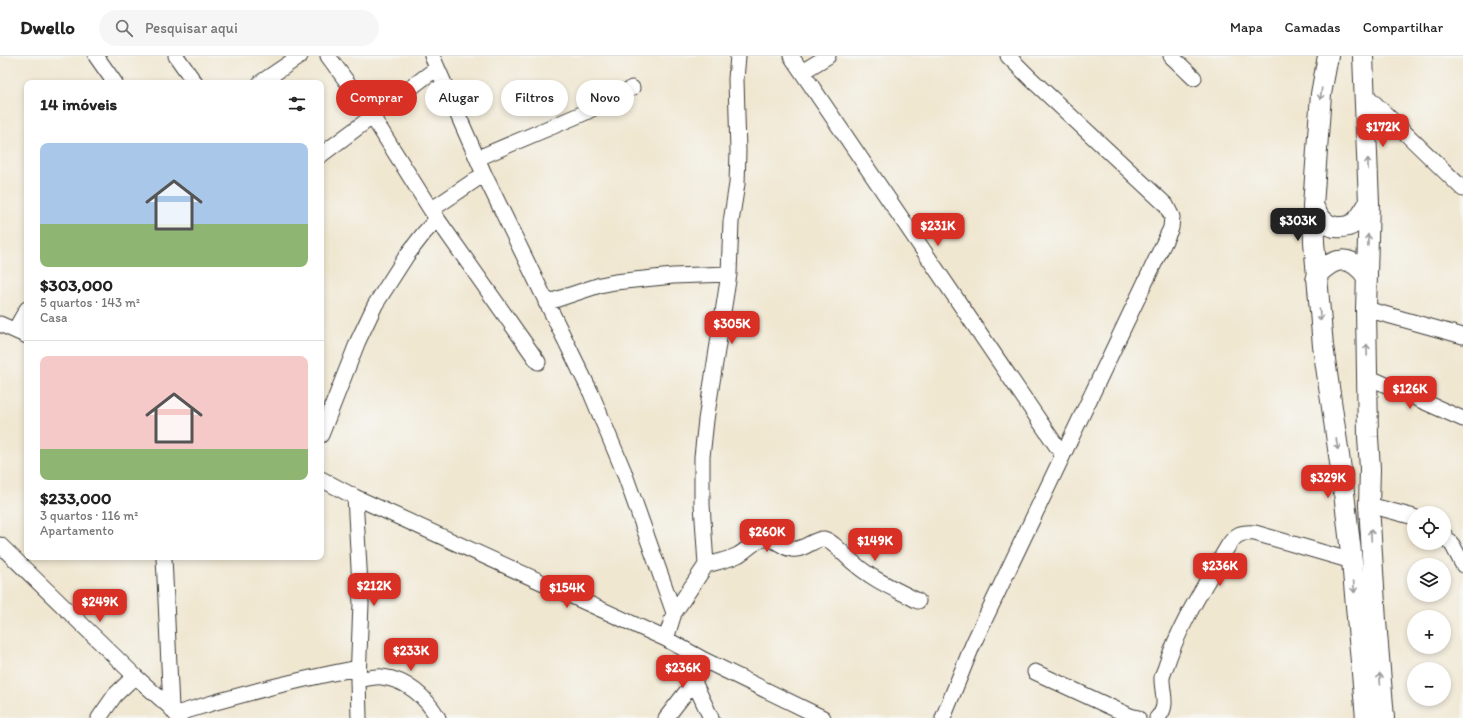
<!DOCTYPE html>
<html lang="pt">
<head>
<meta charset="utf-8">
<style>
  :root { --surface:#fff; --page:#f6f6f6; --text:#222; --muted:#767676; --line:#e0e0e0; --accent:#d93025 }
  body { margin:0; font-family:Itim,sans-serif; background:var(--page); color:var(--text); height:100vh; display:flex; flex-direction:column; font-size:15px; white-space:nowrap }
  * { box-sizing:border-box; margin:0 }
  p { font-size:13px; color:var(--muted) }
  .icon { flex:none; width:22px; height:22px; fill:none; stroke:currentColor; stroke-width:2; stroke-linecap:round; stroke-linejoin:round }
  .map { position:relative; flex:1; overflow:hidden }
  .drawer { position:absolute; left:24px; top:24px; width:300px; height:480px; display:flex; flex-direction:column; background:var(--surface); border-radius:8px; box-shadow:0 2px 6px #0003 }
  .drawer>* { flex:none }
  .hud { position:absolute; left:336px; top:24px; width:380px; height:36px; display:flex; gap:8px }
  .controls { position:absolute; left:1407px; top:450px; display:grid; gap:8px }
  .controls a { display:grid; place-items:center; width:44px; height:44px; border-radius:50%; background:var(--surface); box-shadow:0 2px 6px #0003; font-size:20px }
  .price { position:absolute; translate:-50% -34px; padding:0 9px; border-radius:8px; background:var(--accent); color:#fff; font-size:13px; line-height:26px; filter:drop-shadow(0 1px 2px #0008) }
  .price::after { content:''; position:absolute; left:50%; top:24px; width:12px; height:9px; margin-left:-6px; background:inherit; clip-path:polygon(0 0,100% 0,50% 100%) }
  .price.on { background:#222; color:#fff }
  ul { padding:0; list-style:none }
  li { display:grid; align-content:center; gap:8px; height:212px; padding:0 16px }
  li+li { border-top:1px solid var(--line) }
  li span { display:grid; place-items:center; height:124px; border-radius:8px; color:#555 }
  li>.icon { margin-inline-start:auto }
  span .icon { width:72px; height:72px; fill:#fffc; stroke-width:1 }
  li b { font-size:17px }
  h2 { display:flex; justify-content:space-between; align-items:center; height:48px; padding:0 16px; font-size:17px }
  .chip { padding:0 14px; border-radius:18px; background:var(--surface); box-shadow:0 2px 6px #0003; font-size:14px; line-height:36px }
  .chip.on { background:var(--accent); color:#fff }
  header { display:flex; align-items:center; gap:24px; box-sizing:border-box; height:56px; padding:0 20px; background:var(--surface); border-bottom:1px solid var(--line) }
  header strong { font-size:19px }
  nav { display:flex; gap:22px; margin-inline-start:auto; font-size:14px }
  .search { width:280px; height:36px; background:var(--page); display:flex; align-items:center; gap:10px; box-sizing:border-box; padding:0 14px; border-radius:22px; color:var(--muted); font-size:15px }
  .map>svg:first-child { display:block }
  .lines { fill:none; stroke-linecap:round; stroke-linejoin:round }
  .minor-casing { stroke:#3c3a37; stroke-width:17 }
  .major-casing { stroke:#3c3a37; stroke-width:22 }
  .minor { stroke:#fff; stroke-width:15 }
  .major { stroke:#fff; stroke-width:20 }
  .oneway { stroke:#999 }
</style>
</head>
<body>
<header>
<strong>Dwello</strong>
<div class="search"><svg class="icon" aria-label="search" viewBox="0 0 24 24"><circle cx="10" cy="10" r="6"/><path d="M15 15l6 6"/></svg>Pesquisar aqui</div>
<nav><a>Mapa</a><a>Camadas</a><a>Compartilhar</a></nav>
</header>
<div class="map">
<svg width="1463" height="662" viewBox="0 0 1463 662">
  <rect width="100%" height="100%" fill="#f6f6f2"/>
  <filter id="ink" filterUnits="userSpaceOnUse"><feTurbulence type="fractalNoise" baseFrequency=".025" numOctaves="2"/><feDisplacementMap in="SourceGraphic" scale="8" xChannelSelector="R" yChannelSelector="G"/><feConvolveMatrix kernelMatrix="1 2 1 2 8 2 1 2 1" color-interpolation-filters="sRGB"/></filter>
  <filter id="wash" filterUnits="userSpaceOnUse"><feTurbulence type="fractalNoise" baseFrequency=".012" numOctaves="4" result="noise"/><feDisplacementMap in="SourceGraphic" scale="16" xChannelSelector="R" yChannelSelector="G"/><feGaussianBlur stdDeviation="0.9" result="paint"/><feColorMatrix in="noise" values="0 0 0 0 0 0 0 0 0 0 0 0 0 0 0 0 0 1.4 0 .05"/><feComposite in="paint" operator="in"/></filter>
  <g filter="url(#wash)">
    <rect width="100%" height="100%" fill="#f0e7d1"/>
  </g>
  <g filter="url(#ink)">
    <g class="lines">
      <defs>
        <path id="minor" d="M 96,0 L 115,27
          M 176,0 L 195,27
          M 328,0 L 372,60 L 431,154 L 538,306
          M 432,0 L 484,118 L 591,337 L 624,416 L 674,557 L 666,583
          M 791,0 L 1062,398
          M 1171,0 L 1194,22
          M 802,16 L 828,0
          M 260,27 L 300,0
          M 1365,38 L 1463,133
          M 321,99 L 437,12
          M 478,102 L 584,57 L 632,32
          M 431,154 L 484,118
          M 546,247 L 600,229 L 615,226 L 673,220 L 729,218
          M 1366,253 L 1463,280
          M 0,268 L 27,280
          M 15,274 L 27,253
          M 1368,321 L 1463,363
          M 321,379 L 358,285 L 375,249 L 407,199 L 424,177 L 437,163
          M 321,423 L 355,441 L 666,583 L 704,604 L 823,662
          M 355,441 L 361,547 L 358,624 L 359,662
          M 1369,449 L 1414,461
          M 1444,479 L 1453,490 L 1463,509
          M 0,489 L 135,620 L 171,652 L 179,662
          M 164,501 L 171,652
          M 706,509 C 717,506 728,504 738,499 C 747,494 754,485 764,483 C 775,481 782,492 792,493 C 804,495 814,482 824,483 C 833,485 847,502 855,508 C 873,524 897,534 918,545
          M 674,557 L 706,509 L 702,448 L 702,401 L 706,364 L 729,218 L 731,166 L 737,128 L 738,95 L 736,23 L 738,0
          M 704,604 L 694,626 L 711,662
          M 1035,616 L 1130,660 L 1138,662
          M 358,624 C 365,623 375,620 382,621 C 407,624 426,641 438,662
          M 176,658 C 236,639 296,624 358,612
          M 99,662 L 115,639 L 135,620
          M 666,662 L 694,626
          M 943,662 L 973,588 L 1171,172 L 1172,161 L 1166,149 L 1030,22 L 1008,0
          M 1157,662 C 1170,651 1161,635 1162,621 C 1163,619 1164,615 1165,613 C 1179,569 1205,529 1228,490 C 1236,478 1240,476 1255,477 L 1352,505"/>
        <path id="major" d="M 1328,0 L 1321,38 L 1313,150 L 1314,186 L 1323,290 L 1342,420 L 1352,505 L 1366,662
          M 1363,0 L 1369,147 L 1366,253 L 1368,381 L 1370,413 L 1369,449 L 1376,565 L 1384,662
          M 1313,150 C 1319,161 1326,173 1341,171 C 1346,171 1350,170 1354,167 C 1360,163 1365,154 1369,147
          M 1316,220 C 1334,200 1351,198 1367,221"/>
      </defs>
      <!-- minor casing -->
      <use href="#minor" class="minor-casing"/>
      <!-- major casing -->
      <use href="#major" class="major-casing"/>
      <!-- minor -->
      <use href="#minor" class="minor"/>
      <!-- major -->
      <use href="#major" class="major"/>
    </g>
    <!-- one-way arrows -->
    <defs><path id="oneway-shaft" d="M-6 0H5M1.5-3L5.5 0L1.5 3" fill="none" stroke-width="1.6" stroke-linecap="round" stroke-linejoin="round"/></defs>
    <g class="oneway">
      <use href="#oneway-shaft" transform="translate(1321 38) rotate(97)"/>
      <use href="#oneway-shaft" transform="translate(1368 108) rotate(-92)"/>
      <use href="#oneway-shaft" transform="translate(1368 184) rotate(-89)"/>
      <use href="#oneway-shaft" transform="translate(1320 259) rotate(84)"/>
      <use href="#oneway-shaft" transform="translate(1367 294) rotate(-92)"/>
      <use href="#oneway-shaft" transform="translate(1337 388) rotate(82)"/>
      <use href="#oneway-shaft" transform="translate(1371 479) rotate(-93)"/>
      <use href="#oneway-shaft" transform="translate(1354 531) rotate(86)"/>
      <use href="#oneway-shaft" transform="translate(1380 623) rotate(-94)"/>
    </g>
  </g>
</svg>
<div class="controls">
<a><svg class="icon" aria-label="locate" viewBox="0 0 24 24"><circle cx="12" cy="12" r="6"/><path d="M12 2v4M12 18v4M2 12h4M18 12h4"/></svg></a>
<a><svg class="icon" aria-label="layers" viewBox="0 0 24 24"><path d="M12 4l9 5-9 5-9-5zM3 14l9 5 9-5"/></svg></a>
<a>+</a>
<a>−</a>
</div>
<b class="price" style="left:1383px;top:92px">$172K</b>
<b class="price on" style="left:1298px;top:186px">$303K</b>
<b class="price" style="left:938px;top:191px">$231K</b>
<b class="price" style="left:732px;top:289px">$305K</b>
<b class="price" style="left:1410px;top:354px">$126K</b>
<b class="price" style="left:1328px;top:443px">$329K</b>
<b class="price" style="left:767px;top:497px">$260K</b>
<b class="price" style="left:875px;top:506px">$149K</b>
<b class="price" style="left:1220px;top:531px">$236K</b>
<b class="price" style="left:374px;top:551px">$212K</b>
<b class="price" style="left:567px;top:553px">$154K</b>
<b class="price" style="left:100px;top:567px">$249K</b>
<b class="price" style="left:411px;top:616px">$233K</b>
<b class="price" style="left:683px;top:633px">$236K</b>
<div class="hud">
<a class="chip on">Comprar</a>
<a class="chip">Alugar</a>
<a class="chip">Filtros</a>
<a class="chip">Novo</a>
</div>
<section class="drawer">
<h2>14 imóveis<svg class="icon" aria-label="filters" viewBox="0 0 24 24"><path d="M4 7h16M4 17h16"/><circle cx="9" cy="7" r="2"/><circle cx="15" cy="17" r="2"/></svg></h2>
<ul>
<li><span style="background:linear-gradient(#a9c7e8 65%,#8fb573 0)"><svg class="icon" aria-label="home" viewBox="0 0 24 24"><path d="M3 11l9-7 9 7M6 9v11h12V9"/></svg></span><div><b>$303,000</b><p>5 quartos · 143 m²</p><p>Casa</p></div></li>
<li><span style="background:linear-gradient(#f6c9c9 75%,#8fb573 0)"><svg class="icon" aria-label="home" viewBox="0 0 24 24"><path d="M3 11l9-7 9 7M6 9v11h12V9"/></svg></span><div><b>$233,000</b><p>3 quartos · 116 m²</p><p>Apartamento</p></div></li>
</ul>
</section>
</div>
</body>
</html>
